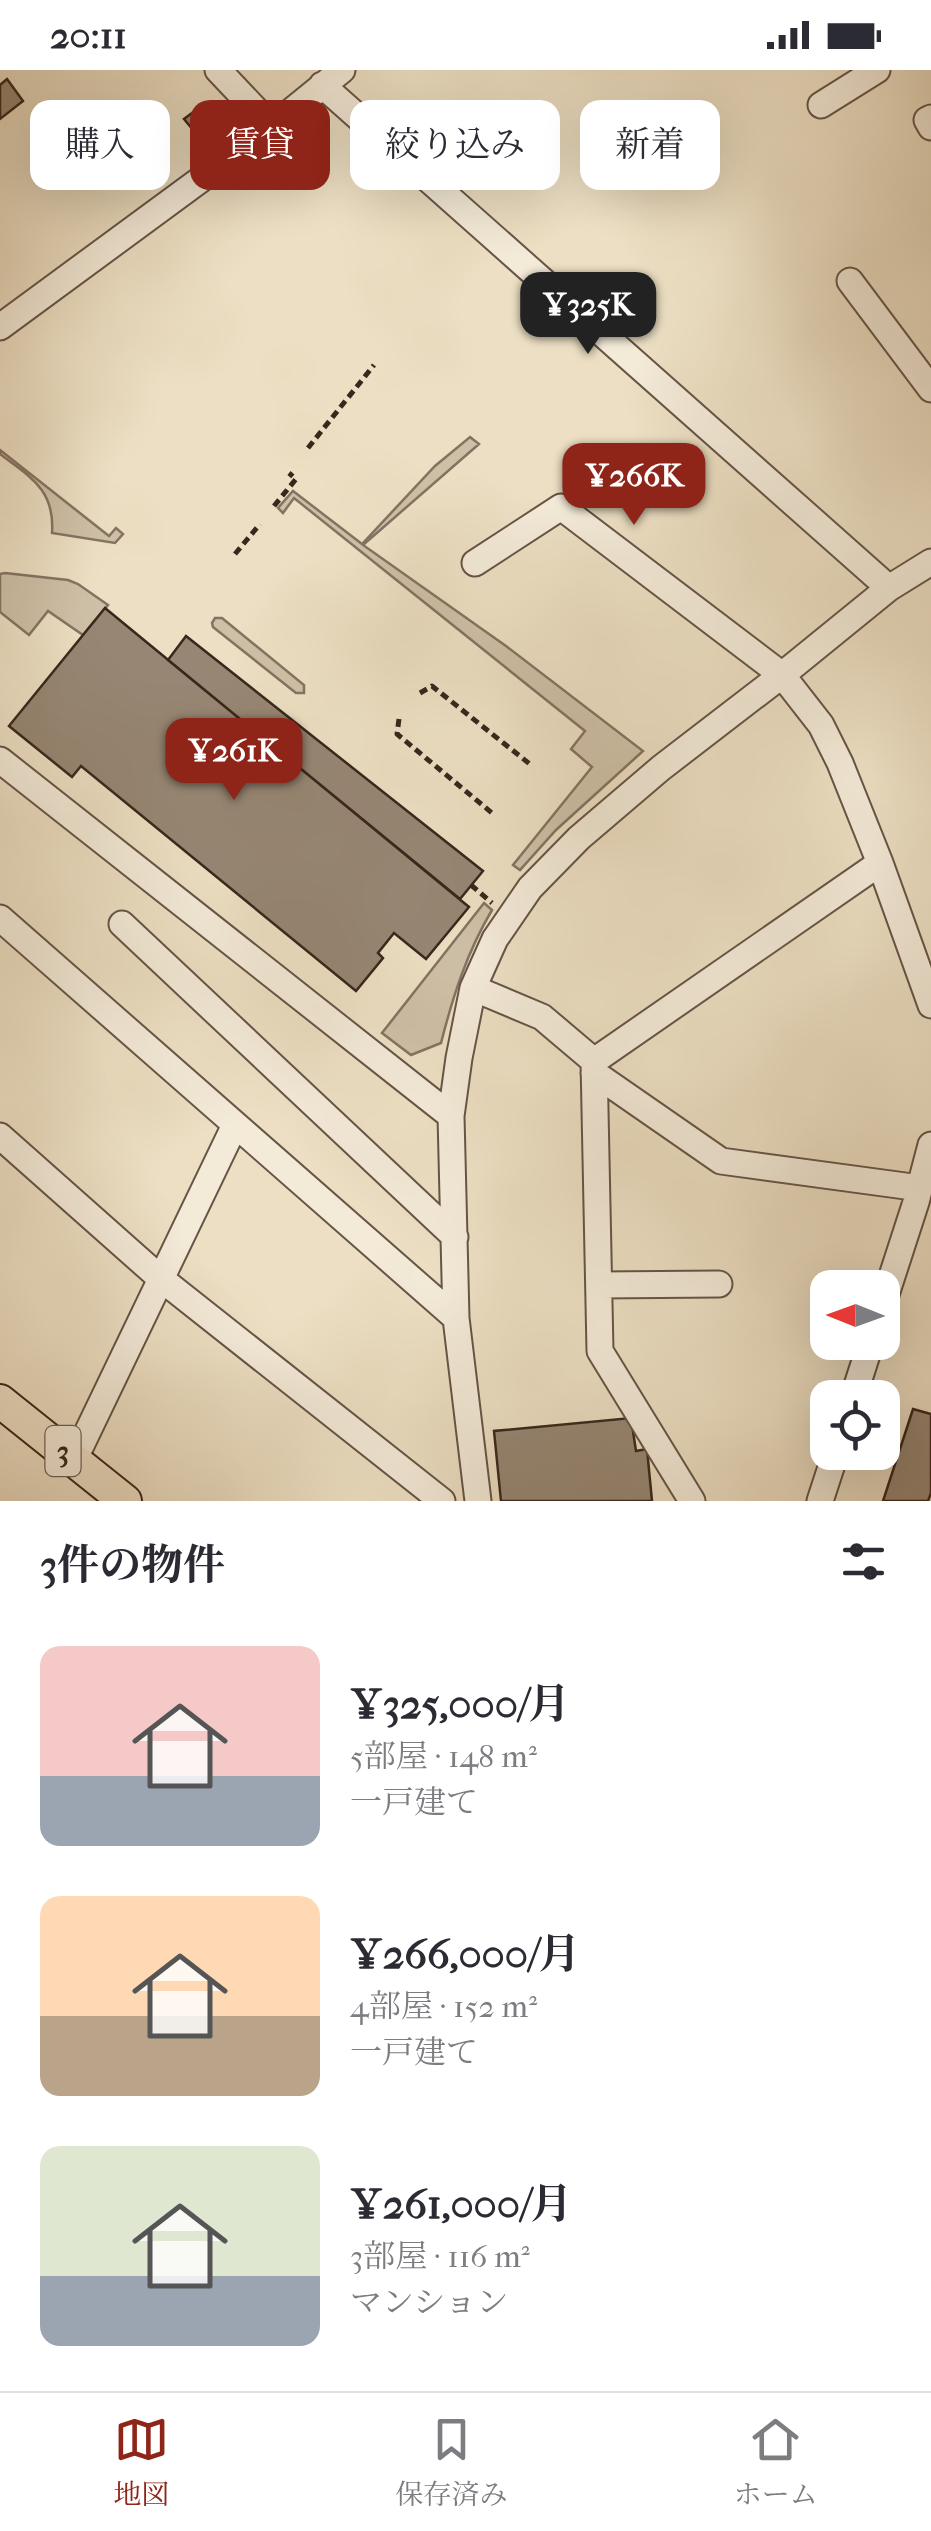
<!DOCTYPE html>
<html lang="ja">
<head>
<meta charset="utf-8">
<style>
  :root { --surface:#fff; --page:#f7f7f7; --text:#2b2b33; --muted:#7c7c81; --line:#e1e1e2; --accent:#8f2418 }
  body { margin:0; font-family:"IM FELL French Canon","Noto Serif JP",serif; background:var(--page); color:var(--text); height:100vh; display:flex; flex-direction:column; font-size:38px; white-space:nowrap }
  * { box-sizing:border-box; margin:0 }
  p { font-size:32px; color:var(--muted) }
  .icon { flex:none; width:55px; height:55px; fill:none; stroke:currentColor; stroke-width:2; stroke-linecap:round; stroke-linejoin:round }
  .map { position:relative; height:1431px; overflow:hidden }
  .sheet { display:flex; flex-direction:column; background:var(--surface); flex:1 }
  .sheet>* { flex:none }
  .top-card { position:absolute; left:30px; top:30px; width:872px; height:90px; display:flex; gap:20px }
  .needle { width:65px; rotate:271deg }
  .fabs { position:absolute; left:810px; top:1200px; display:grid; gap:20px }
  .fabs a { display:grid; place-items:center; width:90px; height:90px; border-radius:20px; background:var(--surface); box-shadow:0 10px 40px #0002; font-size:50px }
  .price { position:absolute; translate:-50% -85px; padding:0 22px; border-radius:20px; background:var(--accent); color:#fff; font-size:32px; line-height:65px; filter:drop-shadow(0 2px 5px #0008) }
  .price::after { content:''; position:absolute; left:50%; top:60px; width:30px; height:22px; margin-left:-15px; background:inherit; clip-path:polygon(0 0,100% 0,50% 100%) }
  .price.selected { background:#222; color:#fff }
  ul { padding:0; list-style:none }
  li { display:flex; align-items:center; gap:30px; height:250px; padding:0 40px }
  li span { display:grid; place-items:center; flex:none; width:280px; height:200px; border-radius:20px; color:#555 }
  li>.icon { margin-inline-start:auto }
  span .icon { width:120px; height:120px; fill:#fffc; stroke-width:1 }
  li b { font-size:42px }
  h2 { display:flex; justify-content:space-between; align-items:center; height:120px; padding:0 40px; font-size:42px }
  .pill { padding:0 35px; border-radius:20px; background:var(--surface); box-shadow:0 10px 40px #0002; font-size:35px; line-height:90px }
  .pill.selected { background:var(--accent); color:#fff }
  .status { display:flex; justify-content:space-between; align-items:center; height:70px; padding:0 50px; background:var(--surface); direction:ltr }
  .status svg { height:28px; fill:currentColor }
  .menu { display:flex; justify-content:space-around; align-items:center; height:140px; border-top:2px solid var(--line); background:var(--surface); font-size:28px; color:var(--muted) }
  .menu a { display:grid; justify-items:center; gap:5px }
  .menu .selected { color:var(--accent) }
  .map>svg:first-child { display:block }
  .green { fill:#cec0a7; stroke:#847362; stroke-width:2.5 }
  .building { fill:#968673; stroke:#39261c; stroke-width:2.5 }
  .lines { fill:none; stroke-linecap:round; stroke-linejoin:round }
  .minor-casing { stroke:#665446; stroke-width:29 }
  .major-casing { stroke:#39261c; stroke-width:36 }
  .path { stroke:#39261c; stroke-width:5; stroke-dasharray:8 5; stroke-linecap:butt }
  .minor { stroke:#f3ead8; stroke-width:25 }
  .major { stroke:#ecdfc3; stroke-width:32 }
  .labels { text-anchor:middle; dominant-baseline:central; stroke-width:8; stroke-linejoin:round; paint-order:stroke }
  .shield { fill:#f3ead8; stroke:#716154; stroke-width:2.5 }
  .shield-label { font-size:30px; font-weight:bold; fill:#39261c }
</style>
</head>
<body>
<div class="status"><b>20:11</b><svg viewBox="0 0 49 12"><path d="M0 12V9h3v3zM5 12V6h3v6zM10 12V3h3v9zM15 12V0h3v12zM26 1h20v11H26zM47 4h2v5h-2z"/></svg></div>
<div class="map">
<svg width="931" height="1431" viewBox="0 0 931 1431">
  <rect width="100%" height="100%" fill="#ecdfc3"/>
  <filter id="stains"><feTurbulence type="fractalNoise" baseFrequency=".002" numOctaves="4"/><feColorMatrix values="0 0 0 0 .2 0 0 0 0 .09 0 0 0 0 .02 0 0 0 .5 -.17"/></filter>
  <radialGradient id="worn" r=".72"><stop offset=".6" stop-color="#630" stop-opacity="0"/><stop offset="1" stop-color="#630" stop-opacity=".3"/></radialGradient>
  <!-- green -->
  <path class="green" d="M 470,367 L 479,374 L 363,475 L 506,576 L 643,681 L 556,760 L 520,800 L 513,795 L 592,697 L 571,679 L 585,661 L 294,428 L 283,443 L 278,438 L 293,421 L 362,474 L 435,396 Z
    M 0,380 L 109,466 L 116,458 L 123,464 L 115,473 L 52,463 C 55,419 30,407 0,384 Z
    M 5,503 L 68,510 L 78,514 L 108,535 L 83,565 L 48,541 L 29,565 L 0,542 L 0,504 Z
    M 215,548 L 222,548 L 304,615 L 304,623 L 296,623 L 213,557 L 212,553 Z
    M 484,833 L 492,840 C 467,882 453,926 441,973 L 411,985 L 382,963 Z"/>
  <!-- building -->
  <path class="building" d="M 7,9 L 23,31 L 0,49 L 0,15 Z
    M 204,34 L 226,61 L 221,65 L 228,73 L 216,82 L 211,76 L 208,78 L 184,49 Z
    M 105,538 L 469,837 L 426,889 L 394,863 L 378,883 L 383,888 L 356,921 L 81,696 L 72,707 L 9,656 Z
    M 186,566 L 483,801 L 460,829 L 168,590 Z
    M 913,1339 L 931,1344 L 931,1423 L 928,1431 L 883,1431 Z
    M 631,1348 L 636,1381 L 647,1379 L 652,1431 L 501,1431 L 494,1361 Z"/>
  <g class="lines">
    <defs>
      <path id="minor" d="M 218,0 L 272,57
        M 322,15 L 889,518
        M 821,35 L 877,0
        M 931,48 L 927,50 L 931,57
        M 850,211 L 931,319
        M 0,257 L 272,57 L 342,0
        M 475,493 L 561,437 L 782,605 L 821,655 L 840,693 L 880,793 L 931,935
        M 0,690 L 451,1046
        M 0,848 L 456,1248
        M 122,854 L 455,1167
        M 473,918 L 542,947 L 594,991
        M 594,1003 L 721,1091 L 920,1118
        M 0,1066 L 160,1208 L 442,1431
        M 599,1215 L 719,1214
        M 882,1237 L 916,1132 L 931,1075
        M 853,1328 L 871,1272
        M 74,1390 L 235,1055
        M 478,1431 L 456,1248 L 451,1046 L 459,988 L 473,918 L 495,869 L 530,818 L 579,768 L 661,698 L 782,605 L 889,518 L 931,492
        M 692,1431 L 600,1281 L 594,991 L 880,793
        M 820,1431 L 836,1382"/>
      <path id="major" d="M 0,1331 L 125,1431"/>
    </defs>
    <!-- minor casing -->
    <use href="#minor" class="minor-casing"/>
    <!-- major casing -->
    <use href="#major" class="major-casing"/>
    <!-- path -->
    <path class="path" d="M 308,378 L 374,295
      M 274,436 L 296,409 L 289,403
      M 235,484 L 260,454
      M 420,623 L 432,616 L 531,695
      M 399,649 L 397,664 L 492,743
      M 471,815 L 492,833"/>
    <!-- minor -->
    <use href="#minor" class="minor"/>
    <!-- major -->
    <use href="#major" class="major"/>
  </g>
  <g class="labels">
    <!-- shield labels -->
    <rect class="shield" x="45.5" y="1356" width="35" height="50" rx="8"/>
    <g class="shield-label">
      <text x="63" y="1381">3</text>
    </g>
  </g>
  <rect width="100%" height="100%" filter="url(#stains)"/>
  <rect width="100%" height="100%" fill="url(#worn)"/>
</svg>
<div class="fabs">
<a><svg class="needle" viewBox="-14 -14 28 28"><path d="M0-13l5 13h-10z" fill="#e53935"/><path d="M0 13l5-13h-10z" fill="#7c7c81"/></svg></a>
<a><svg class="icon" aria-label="locate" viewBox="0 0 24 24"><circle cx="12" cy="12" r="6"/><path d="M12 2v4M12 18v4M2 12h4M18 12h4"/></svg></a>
</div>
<b class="price selected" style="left:588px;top:287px">¥325K</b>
<b class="price" style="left:634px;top:458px">¥266K</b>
<b class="price" style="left:234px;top:733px">¥261K</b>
<div class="top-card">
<a class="pill">購入</a>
<a class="pill selected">賃貸</a>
<a class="pill">絞り込み</a>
<a class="pill">新着</a>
</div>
</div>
<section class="sheet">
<h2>3件の物件<svg class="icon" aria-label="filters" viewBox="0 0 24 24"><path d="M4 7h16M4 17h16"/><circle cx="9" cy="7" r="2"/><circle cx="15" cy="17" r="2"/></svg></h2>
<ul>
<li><span style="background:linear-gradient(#f6c9c9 65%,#9aa5b1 0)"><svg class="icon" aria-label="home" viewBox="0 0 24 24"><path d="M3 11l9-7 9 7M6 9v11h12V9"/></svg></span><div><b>¥325,000/月</b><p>5部屋 · 148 m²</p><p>一戸建て</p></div></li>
<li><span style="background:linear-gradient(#ffd9b3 60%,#b9a48a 0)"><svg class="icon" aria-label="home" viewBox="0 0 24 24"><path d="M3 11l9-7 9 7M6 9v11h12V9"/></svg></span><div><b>¥266,000/月</b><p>4部屋 · 152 m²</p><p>一戸建て</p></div></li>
<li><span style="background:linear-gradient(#dfe7d0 65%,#9aa5b1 0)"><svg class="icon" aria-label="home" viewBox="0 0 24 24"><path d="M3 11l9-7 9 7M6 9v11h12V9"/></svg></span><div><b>¥261,000/月</b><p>3部屋 · 116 m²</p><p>マンション</p></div></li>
</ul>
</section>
<nav class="menu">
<a class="selected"><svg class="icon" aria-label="map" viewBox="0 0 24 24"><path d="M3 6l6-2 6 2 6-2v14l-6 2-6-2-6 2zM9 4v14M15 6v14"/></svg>地図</a>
<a><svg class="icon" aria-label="saved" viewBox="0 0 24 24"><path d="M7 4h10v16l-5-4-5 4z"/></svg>保存済み</a>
<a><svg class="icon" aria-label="home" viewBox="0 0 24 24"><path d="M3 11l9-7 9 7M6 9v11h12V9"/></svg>ホーム</a>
</nav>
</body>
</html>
